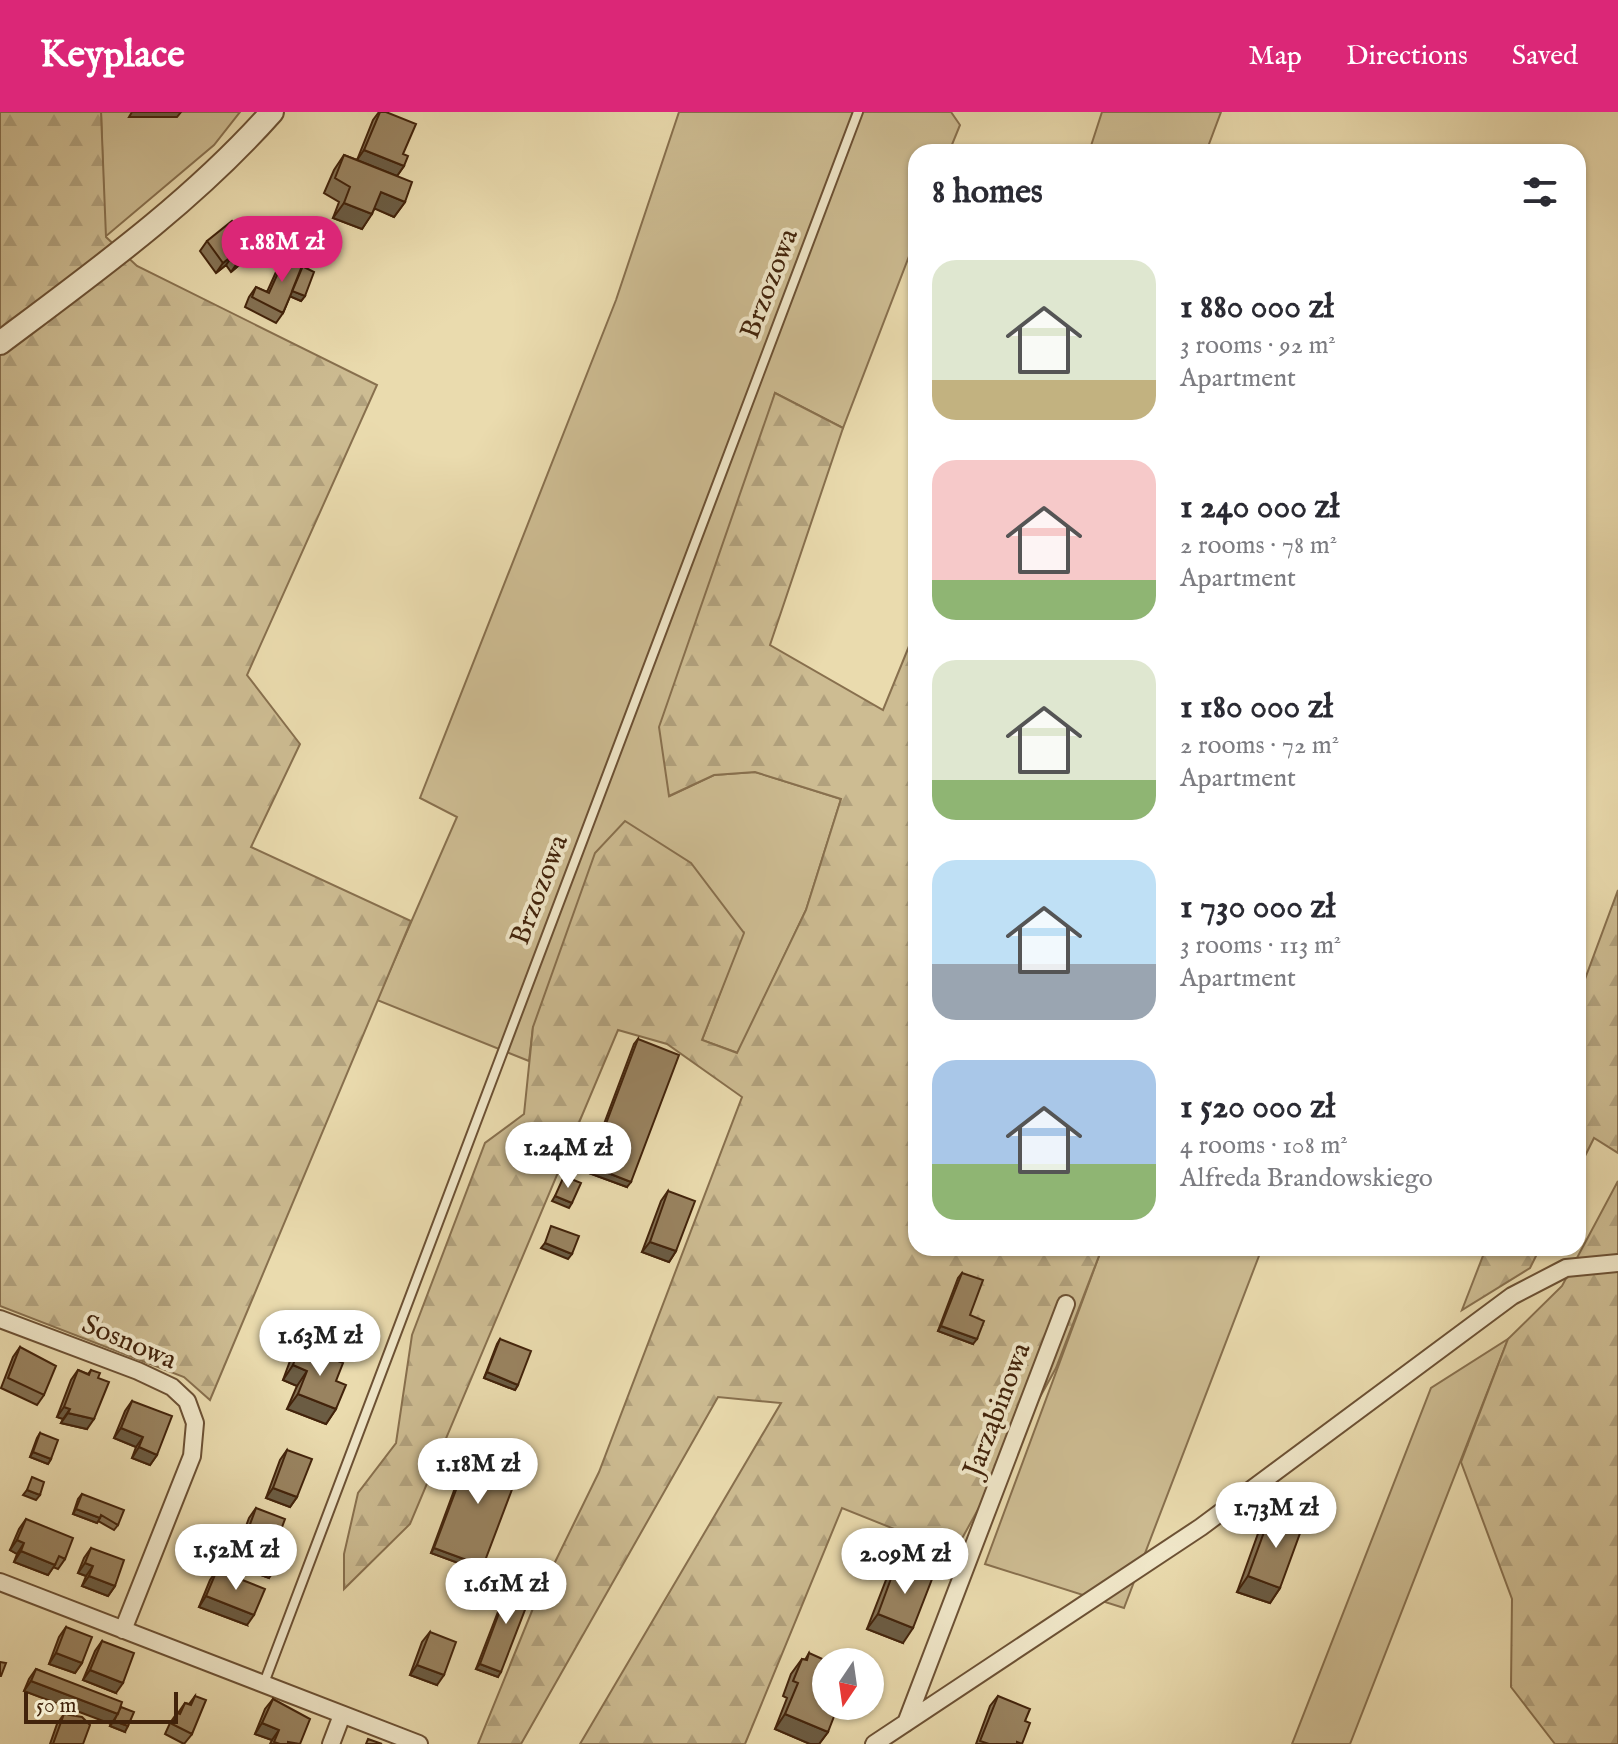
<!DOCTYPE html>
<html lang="en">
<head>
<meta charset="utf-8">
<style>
  :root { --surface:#fff; --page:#f2f2f3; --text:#2b2b33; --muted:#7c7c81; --accent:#db2777 }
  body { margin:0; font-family:"IM FELL English",serif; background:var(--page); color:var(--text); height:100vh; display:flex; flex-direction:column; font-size:30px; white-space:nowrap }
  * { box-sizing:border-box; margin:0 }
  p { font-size:26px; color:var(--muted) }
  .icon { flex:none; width:44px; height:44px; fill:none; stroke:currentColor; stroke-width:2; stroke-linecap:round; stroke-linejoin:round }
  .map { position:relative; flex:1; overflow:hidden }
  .sheet { position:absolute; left:908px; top:32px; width:678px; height:1112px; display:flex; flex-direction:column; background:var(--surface); border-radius:24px; box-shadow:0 2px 6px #0004 }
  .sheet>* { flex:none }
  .needle { width:52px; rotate:193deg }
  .controls { position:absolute; left:812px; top:1536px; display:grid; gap:16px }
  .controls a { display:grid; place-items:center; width:72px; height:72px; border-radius:50%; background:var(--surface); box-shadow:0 2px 6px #0004; font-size:40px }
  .scale { position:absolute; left:24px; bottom:20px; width:154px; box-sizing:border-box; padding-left:8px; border:4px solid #42230b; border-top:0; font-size:22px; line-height:28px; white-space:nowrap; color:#42230b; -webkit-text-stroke:6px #f1e8ca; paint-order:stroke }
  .price { position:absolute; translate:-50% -68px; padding:0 18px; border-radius:28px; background:#fff; color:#222; font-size:26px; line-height:52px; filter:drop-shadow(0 2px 4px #0008) }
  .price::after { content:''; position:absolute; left:50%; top:48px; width:24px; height:18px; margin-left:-12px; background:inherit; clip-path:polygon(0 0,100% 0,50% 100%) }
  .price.active { background:var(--accent); color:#fff }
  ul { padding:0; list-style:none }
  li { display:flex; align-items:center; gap:24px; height:200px; padding:0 24px }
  li span { display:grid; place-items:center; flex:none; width:224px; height:160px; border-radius:24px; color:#555 }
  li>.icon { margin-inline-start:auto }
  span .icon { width:96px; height:96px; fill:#fffc; stroke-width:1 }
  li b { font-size:34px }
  h2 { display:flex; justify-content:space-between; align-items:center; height:96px; padding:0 24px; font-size:34px }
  header { display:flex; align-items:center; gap:48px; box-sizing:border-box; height:112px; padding:0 40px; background:var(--accent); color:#fff }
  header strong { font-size:38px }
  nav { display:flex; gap:44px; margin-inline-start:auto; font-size:28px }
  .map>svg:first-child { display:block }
  .grass { fill:#cdbc92; stroke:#88704e; stroke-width:2 }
  .forest { fill:url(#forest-firs); stroke:#88704e; stroke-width:2 }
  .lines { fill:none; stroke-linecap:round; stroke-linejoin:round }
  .service-casing { stroke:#6c5134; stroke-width:12 }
  .minor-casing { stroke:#6c5134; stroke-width:20 }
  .tertiary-casing { stroke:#6c5134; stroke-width:26 }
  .service { stroke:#f1e8ca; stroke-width:8 }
  .minor { stroke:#f1e8ca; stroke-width:16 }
  .tertiary { stroke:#f1e8ca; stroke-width:22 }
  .wall { fill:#847153; stroke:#42230b; stroke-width:2 }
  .shaded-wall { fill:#6b5c43; stroke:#42230b; stroke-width:2 }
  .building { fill:#998360; stroke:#42230b; stroke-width:2 }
  .labels { text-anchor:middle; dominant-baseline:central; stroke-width:8; stroke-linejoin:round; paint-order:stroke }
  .street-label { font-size:28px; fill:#42230b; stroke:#f1e8ca }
</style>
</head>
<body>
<header>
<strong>Keyplace</strong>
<nav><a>Map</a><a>Directions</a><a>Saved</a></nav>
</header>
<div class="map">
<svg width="1618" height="1632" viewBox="0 0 1618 1632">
  <defs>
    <pattern id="forest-firs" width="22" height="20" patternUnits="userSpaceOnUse" patternTransform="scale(2)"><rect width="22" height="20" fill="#cdbc92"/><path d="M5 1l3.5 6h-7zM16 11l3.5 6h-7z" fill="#b1a17d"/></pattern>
  </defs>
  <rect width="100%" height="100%" fill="#eadbae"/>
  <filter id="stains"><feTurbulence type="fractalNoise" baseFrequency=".0025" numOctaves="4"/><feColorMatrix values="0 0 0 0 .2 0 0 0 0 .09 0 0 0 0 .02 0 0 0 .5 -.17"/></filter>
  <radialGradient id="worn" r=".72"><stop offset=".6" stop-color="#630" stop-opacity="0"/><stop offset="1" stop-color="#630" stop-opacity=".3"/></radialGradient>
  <!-- grass -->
  <path class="grass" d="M 101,0 L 240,0 L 214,33 L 105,125 Z
    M 679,0 L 951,0 L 960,13 L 949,40 L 916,40 L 916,126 L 843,316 L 775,281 L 670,684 L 714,663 L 755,660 L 841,687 L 806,798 L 738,941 L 702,928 L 743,821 L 533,915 L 529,949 L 377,888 L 457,705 L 420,686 L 616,188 Z
    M 1102,0 L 1221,0 L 1206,40 L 1089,40 Z
    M 1102,1136 L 1262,1136 L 1124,1496 L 985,1452 Z
    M 1508,1227 L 1350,1632 L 1292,1632 L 1431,1276 Z"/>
  <!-- forest -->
  <path class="forest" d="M 0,0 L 101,0 L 106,125 L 137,154 L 377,273 L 247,563 L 300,632 L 251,735 L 411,809 L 210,1288 L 184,1265 L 0,1194 Z
    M 775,281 L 843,316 L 770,533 L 883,598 L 916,517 L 916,1136 L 1102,1136 L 1056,1256 L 954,1441 L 842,1396 L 745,1632 L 580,1632 L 781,1291 L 718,1285 L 521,1632 L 478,1632 L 536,1489 L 599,1360 L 742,985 L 667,932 L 618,918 L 410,1412 L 344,1477 L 344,1442 L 358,1381 L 396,1331 L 412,1223 L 485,1031 L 524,1002 L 533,915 L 595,741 L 625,709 L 691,751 L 744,821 L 702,928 L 737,941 L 806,798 L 841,687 L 755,660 L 714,663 L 669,684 L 659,615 Z
    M 1618,778 L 1618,1041 L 1594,1026 L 1578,1058 L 1578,886 Z
    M 1618,1069 L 1618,1632 L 1555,1632 L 1511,1575 L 1512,1487 L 1461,1350 L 1508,1227 L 1562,1174 Z
    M 1486,1136 L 1540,1136 L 1530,1156 L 1462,1198 Z"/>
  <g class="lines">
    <defs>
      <path id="service" d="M 264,1571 L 858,0"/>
      <path id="minor" d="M 0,1207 L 138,1259 L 172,1275 L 187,1289 L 195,1311 L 192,1344 L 123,1518
        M 0,1470 L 419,1632
        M 906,1611 L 1066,1192
        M 331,1632 L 342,1603
        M 874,1632 L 1201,1415 L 1512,1184 L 1566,1156 L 1618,1151"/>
      <path id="tertiary" d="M 0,231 C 96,159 192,90 272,0"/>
    </defs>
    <!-- service casing -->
    <use href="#service" class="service-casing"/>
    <!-- minor casing -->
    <use href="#minor" class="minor-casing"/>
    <!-- tertiary casing -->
    <use href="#tertiary" class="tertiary-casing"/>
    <!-- service -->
    <use href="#service" class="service"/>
    <!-- minor -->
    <use href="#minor" class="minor"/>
    <!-- tertiary -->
    <use href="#tertiary" class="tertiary"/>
  </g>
  <!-- wall -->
  <path class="wall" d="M 379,0 L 403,42 L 404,54 L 397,64 L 405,90 L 394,105 L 375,96 L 362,117 L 333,106 L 339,90 L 324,81 L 334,58 L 344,43 L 357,48 L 373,8 Z
    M 207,129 L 249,129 L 247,132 L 245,148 L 231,160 L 226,153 L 216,161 L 200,139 Z
    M 287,141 L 302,154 L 305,184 L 301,189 L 290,184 L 283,201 L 276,211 L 245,195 L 249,185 L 256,175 L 267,180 L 280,151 Z
    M 638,927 L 627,1075 L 586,1060 L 634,932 Z
    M 668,1079 L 676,1139 L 669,1150 L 642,1140 L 661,1089 Z
    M 962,1161 L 970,1203 L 973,1232 L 938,1219 L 958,1166 Z
    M 500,1227 L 518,1273 L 515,1278 L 484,1266 L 497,1232 Z
    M 300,1234 L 336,1269 L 336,1297 L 326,1312 L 287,1297 L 297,1274 L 283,1268 L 290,1249 Z
    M 20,1235 L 44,1283 L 37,1293 L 1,1276 L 13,1245 Z
    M 78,1258 L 88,1262 L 91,1258 L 98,1266 L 87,1317 L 61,1311 L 63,1307 L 57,1305 L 71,1268 Z
    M 132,1289 L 157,1343 L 150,1353 L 132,1346 L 136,1335 L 114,1326 L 125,1299 Z
    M 40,1321 L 51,1347 L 48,1352 L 30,1345 L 37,1326 Z
    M 473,1333 L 480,1459 L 431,1441 L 469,1338 Z
    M 287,1338 L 297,1385 L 290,1395 L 266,1386 L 280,1348 Z
    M 82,1382 L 118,1413 L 114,1418 L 98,1409 L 97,1411 L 73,1402 L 78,1387 Z
    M 256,1396 L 278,1426 L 269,1466 L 232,1452 L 249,1406 Z
    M 1271,1401 L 1280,1476 L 1270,1491 L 1237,1480 L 1260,1416 Z
    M 26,1407 L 65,1447 L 58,1457 L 53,1455 L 48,1463 L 14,1450 L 17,1442 L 10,1438 L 19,1417 Z
    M 91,1436 L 115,1474 L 108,1484 L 82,1474 L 86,1464 L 78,1461 L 84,1446 Z
    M 896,1453 L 903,1531 L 867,1517 L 886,1468 Z
    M 217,1458 L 247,1513 L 199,1495 L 210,1468 Z
    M 511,1469 L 498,1565 L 476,1557 L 508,1474 Z
    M 66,1515 L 82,1551 L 75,1561 L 49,1552 L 59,1525 Z
    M 430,1520 L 437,1573 L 410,1563 L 422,1530 Z
    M 102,1529 L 116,1581 L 83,1568 L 95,1539 Z
    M 809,1541 L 828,1620 L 819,1632 L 810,1632 L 775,1617 L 787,1586 L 783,1584 L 791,1562 L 802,1547 L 805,1548 Z
    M 36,1557 L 121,1595 L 125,1620 L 110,1614 L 111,1611 L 24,1579 L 29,1567 Z
    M 195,1584 L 192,1622 L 184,1632 L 165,1622 L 170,1611 L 177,1601 L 178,1601 L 185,1591 L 189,1592 Z
    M 998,1584 L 1025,1609 L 1021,1632 L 976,1632 L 990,1594 Z
    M 273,1587 L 300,1632 L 270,1632 L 272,1628 L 255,1622 L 265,1597 Z
    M 64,1602 L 83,1632 L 50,1632 L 57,1612 Z"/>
  <!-- shaded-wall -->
  <path class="shaded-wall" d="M 132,0 L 181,0 L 177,5 L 129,5 Z
    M 364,38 L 404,54 L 397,64 L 357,48 Z
    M 381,80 L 405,90 L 394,105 L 371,95 Z
    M 344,91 L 372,102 L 362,117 L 333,106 Z
    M 252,138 L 245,148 L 231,160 L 238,150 Z
    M 233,143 L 226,153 L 216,161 L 223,151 Z
    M 291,178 L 305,184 L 301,189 L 287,183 Z
    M 590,1054 L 631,1070 L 627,1075 L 586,1060 Z
    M 555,1084 L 572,1091 L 569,1096 L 552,1089 Z
    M 650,1130 L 676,1139 L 669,1150 L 642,1140 Z
    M 545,1131 L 572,1142 L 568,1147 L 541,1136 Z
    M 941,1214 L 977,1227 L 973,1232 L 938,1219 Z
    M 293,1253 L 307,1259 L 297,1274 L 283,1268 Z
    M 487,1260 L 518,1273 L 515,1278 L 484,1266 Z
    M 298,1282 L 336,1297 L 326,1312 L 287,1297 Z
    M 64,1295 L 70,1297 L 63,1307 L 57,1305 Z
    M 68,1301 L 94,1307 L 87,1317 L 61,1311 Z
    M 121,1316 L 143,1325 L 136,1335 L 114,1326 Z
    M 139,1335 L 157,1343 L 150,1353 L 132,1346 Z
    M 33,1340 L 51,1347 L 48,1352 L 30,1345 Z
    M 273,1376 L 297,1385 L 290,1395 L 266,1386 Z
    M 27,1378 L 40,1383 L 36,1388 L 23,1383 Z
    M 76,1397 L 100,1406 L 97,1411 L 73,1402 Z
    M 17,1428 L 24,1431 L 17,1442 L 10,1438 Z
    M 434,1436 L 483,1454 L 480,1459 L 431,1441 Z
    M 21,1439 L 55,1453 L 48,1463 L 14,1450 Z
    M 239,1442 L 276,1456 L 269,1466 L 232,1452 Z
    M 85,1451 L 93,1454 L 86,1464 L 78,1461 Z
    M 89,1464 L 115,1474 L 108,1484 L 82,1474 Z
    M 1248,1464 L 1280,1476 L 1270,1491 L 1237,1480 Z
    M 206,1484 L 254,1503 L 247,1513 L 199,1495 Z
    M 878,1502 L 913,1516 L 903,1531 L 867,1517 Z
    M 56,1541 L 82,1551 L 75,1561 L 49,1552 Z
    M 480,1552 L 501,1560 L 498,1565 L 476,1557 Z
    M 417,1553 L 444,1563 L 437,1573 L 410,1563 Z
    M 90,1558 L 123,1571 L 116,1581 L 83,1568 Z
    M 31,1569 L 118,1602 L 111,1612 L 24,1579 Z
    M 785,1602 L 828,1620 L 819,1632 L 810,1632 L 775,1617 Z
    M 114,1609 L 128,1614 L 125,1620 L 110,1614 Z
    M 262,1611 L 279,1618 L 272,1628 L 255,1622 Z"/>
  <!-- building -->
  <path class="building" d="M 380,0 L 386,0 L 416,12 L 403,42 L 408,44 L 404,54 L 364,38 Z
    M 344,43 L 412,70 L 405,90 L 381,80 L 372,102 L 344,91 L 350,75 L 335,66 Z
    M 232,109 L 249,129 L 247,131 L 252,138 L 238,150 L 233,143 L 223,151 L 207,129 Z
    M 287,141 L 305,149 L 283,201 L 252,185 L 256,175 L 269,181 Z
    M 302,154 L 314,160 L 305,184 L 292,179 Z
    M 638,927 L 679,943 L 631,1070 L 590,1054 Z
    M 564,1064 L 581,1071 L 572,1091 L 555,1084 Z
    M 668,1079 L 695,1089 L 676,1139 L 650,1130 Z
    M 551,1114 L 579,1124 L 572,1142 L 545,1131 Z
    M 962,1161 L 983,1168 L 970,1203 L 984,1209 L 977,1227 L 941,1214 Z
    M 500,1227 L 531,1239 L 518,1273 L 487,1260 Z
    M 300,1234 L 343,1251 L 336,1269 L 346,1273 L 336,1297 L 298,1282 L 307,1259 L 293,1253 Z
    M 20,1235 L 56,1254 L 44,1283 L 8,1266 Z
    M 78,1258 L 89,1263 L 91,1258 L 100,1261 L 98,1266 L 109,1270 L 94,1307 L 68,1301 L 70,1297 L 64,1295 Z
    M 132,1289 L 172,1304 L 157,1343 L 139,1335 L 143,1325 L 121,1316 Z
    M 40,1321 L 58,1328 L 51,1347 L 33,1340 Z
    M 473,1333 L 522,1351 L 483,1454 L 434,1436 Z
    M 287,1338 L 312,1347 L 297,1385 L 273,1376 Z
    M 32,1365 L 44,1370 L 40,1383 L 27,1378 Z
    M 82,1382 L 124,1398 L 118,1413 L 101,1403 L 100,1406 L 76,1397 Z
    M 256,1396 L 285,1407 L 278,1426 L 286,1428 L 276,1456 L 239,1442 Z
    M 1271,1401 L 1303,1413 L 1280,1476 L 1248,1464 Z
    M 26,1407 L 73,1426 L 65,1447 L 59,1444 L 55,1453 L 21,1439 L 24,1431 L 17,1428 Z
    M 91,1436 L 124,1448 L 115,1474 L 89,1464 L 93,1454 L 85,1451 Z
    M 896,1453 L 932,1467 L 913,1516 L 878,1502 Z
    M 217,1458 L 265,1477 L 254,1503 L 206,1484 Z
    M 511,1469 L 533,1477 L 501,1560 L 480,1552 Z
    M 66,1515 L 92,1525 L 82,1551 L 56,1541 Z
    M 430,1520 L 456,1530 L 444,1563 L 417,1553 Z
    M 102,1529 L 134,1541 L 123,1571 L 90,1558 Z
    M 809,1541 L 827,1549 L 817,1575 L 826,1579 L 826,1594 L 838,1594 L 828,1620 L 785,1602 L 798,1571 L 793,1569 L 802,1547 L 807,1548 Z
    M 0,1550 L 6,1551 L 1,1564 L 0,1564 Z
    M 36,1557 L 122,1590 L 118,1602 L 31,1569 Z
    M 195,1584 L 206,1588 L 192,1622 L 172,1612 L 177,1601 L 180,1602 L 185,1591 L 191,1593 Z
    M 998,1584 L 1030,1597 L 1025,1609 L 1030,1611 L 1022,1632 L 1017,1630 L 1017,1632 L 989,1632 L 980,1629 Z
    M 273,1587 L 310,1607 L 300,1632 L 288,1630 L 288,1632 L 280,1632 L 274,1630 L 279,1618 L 262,1611 Z
    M 121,1595 L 134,1600 L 128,1614 L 114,1609 Z
    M 64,1602 L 82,1605 L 90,1613 L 83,1632 L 53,1632 Z
    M 368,1627 L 382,1632 L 366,1632 Z"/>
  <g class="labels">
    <!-- street labels -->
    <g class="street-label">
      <text transform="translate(770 172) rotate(-69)">Brzozowa</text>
      <text transform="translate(540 778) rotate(-69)">Brzozowa</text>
      <text transform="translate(129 1231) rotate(23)">Sosnowa</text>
      <text transform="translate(998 1298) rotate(-69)">Jarząbinowa</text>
    </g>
  </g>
  <rect width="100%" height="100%" filter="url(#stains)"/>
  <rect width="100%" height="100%" fill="url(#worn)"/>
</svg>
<div class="controls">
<a><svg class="needle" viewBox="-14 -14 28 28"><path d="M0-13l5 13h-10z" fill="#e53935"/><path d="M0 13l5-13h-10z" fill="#7c7c81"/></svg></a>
</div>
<div class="scale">50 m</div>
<b class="price active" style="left:282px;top:172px">1.88M zł</b>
<b class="price" style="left:568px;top:1078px">1.24M zł</b>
<b class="price" style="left:320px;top:1266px">1.63M zł</b>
<b class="price" style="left:478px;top:1394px">1.18M zł</b>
<b class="price" style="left:1276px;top:1438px">1.73M zł</b>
<b class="price" style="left:236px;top:1480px">1.52M zł</b>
<b class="price" style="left:905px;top:1484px">2.09M zł</b>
<b class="price" style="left:506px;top:1514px">1.61M zł</b>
<section class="sheet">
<h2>8 homes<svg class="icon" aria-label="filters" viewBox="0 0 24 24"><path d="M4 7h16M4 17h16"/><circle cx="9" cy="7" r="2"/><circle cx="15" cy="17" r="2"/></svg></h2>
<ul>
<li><span style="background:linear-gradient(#dfe7d0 75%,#c2b280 0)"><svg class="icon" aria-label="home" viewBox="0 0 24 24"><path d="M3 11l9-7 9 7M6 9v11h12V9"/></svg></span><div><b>1 880 000 zł</b><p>3 rooms · 92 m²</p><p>Apartment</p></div></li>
<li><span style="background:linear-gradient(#f6c9c9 75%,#8fb573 0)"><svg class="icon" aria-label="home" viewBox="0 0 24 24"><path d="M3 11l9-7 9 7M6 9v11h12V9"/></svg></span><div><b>1 240 000 zł</b><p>2 rooms · 78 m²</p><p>Apartment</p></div></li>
<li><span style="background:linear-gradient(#dfe7d0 75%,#8fb573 0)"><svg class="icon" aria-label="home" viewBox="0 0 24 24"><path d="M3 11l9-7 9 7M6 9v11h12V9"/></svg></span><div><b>1 180 000 zł</b><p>2 rooms · 72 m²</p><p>Apartment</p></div></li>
<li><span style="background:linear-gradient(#bfe0f5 65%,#9aa5b1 0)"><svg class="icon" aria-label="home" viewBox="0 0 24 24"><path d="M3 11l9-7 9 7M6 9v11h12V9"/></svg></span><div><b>1 730 000 zł</b><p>3 rooms · 113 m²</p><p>Apartment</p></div></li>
<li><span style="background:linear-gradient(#a9c7e8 65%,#8fb573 0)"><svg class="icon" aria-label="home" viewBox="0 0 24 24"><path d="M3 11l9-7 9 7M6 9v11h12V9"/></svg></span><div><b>1 520 000 zł</b><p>4 rooms · 108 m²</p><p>Alfreda Brandowskiego</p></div></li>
</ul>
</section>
</div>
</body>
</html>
